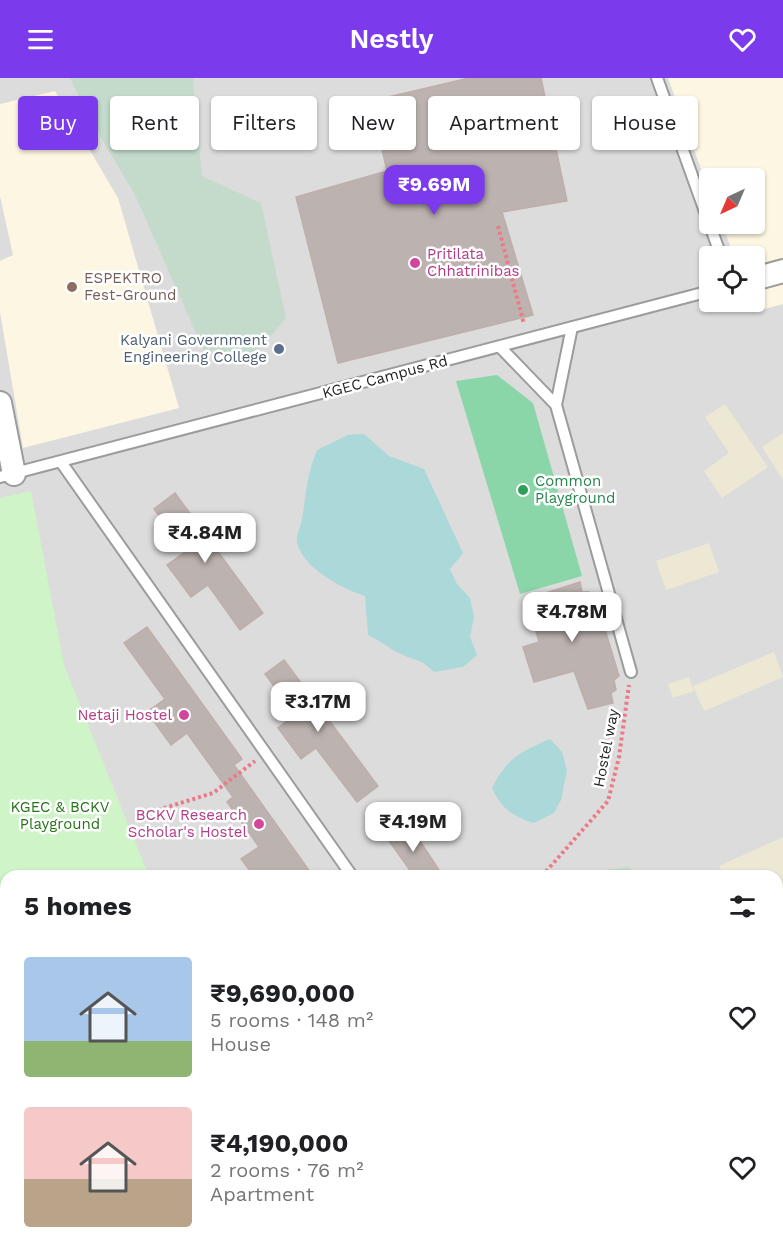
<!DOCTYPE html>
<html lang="en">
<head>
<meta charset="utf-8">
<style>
  :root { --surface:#fff; --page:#f6f6f6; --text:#202124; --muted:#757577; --accent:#7c3aed }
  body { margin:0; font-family:"Work Sans",sans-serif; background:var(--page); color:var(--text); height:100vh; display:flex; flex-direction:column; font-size:22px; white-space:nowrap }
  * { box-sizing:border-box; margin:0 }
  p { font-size:20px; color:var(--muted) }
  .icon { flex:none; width:33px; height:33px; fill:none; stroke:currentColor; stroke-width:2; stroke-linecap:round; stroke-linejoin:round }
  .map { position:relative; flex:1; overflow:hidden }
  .drawer { position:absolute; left:0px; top:792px; width:783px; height:384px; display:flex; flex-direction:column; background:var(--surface); border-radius:18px 18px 0 0; box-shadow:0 2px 4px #0004 }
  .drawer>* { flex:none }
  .guide { position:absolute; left:18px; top:18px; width:747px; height:54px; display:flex; gap:12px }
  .needle { width:39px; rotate:224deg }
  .tools { position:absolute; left:699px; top:90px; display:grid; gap:12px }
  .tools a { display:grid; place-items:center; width:66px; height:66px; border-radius:6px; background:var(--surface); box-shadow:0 2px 4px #0004; font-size:30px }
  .price { position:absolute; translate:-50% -51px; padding:0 14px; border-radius:12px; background:#fff; color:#222; font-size:20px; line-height:39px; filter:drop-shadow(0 2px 3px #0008) }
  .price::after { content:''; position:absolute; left:50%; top:36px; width:18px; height:14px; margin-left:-9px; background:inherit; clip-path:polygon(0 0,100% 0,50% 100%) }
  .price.selected { background:var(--accent); color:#fff }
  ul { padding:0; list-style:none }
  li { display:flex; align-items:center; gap:18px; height:150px; padding:0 24px }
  li span { display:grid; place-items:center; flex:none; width:168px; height:120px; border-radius:6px; color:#555 }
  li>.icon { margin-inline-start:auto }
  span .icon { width:72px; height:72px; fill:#fffc; stroke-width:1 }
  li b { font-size:26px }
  h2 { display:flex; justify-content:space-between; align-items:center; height:72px; padding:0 24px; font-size:26px }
  .chip { padding:0 21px; border-radius:6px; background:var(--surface); box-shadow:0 2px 4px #0004; font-size:21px; line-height:54px }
  .chip.selected { background:var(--accent); color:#fff }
  header { display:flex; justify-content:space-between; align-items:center; height:78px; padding:0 24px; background:var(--accent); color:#fff; font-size:27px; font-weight:600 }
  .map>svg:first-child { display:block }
  .residential { fill:#dddcdc; fill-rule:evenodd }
  .education { fill:#fcf6e2 }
  .farmland { fill:#ece8d3 }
  .wetland { fill:#c4dbcc }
  .park { fill:#cef4c7 }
  .pitch { fill:#8bd6a9 }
  .water { fill:#abd8d8 }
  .building { fill:#bcb2af; stroke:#bfaeaa; stroke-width:1.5 }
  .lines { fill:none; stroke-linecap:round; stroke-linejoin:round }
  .service-casing { stroke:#9c9c9c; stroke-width:14 }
  .minor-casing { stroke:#9c9c9c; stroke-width:26 }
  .path { stroke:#ed7986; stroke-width:4; stroke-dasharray:3 3; stroke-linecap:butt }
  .service { stroke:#fff; stroke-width:10 }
  .minor { stroke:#fff; stroke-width:22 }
  .hotel-dot { fill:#d1479c; stroke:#fff; stroke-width:2 }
  .education-dot { fill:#8d6e63; stroke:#fff; stroke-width:2 }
  .service-dot { fill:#5c6f8a; stroke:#fff; stroke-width:2 }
  .leisure-dot { fill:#2e9e5b; stroke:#fff; stroke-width:2 }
  .labels { text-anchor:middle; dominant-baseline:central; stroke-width:5; stroke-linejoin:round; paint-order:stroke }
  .hotel-label { font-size:15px; fill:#b23c85; stroke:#fff; text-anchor:end }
  .education-label { font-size:15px; fill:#785e54; stroke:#fff; text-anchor:start }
  .service-label { font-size:15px; fill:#4e5e75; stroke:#fff; text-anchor:end }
  .street-label { font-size:15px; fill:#1f1f1f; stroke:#fff }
  .leisure-label { font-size:15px; fill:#27864d; stroke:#fff; text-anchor:start }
  .park-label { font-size:15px; fill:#237416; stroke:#fff }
</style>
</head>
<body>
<header><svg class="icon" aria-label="menu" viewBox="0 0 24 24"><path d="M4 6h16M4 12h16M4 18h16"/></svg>Nestly<svg class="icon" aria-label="heart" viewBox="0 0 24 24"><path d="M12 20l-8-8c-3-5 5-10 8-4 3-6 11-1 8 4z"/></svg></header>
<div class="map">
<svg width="783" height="1176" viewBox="0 0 783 1176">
  <rect width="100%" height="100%" fill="#efeae6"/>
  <!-- residential -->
  <path class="residential" d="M 0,0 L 783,0 L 783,1176 L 0,1176 ZM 710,100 L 754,100 L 754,146 L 710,146 ZM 710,178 L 754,178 L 754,224 L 710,224 ZM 6,798 L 777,798 L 777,1170 L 6,1170 Z"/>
  <!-- education -->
  <path class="education" d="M 668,0 L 783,0 L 783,226 L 754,234 L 750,224 L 754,224 L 754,178 L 734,178 L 722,146 L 754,146 L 754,100 L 710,100 L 709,113 Z
    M 55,13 L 118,120 L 179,330 L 23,370 L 0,234 L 0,183 L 13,177 L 0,118 L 0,26 Z
    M 783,933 L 783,978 L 777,970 L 777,935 Z"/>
  <!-- farmland -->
  <path class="farmland" d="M 725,326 L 768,389 L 722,420 L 704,393 L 729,375 L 705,339 Z
    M 783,355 L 783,402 L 762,369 Z
    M 709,465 L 719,494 L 666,512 L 656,483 Z
    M 774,574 L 783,599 L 704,633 L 693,608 Z
    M 689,599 L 694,613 L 673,620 L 668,606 Z
    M 783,759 L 783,817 L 777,820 L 777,798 L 724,798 L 719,788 Z"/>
  <!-- wetland -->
  <path class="wetland" d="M 70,0 L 193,0 L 202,98 L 261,125 L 286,240 L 254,278 L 203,271 L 135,117 L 86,34 Z
    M 629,789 L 638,798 L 592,798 L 597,793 Z"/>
  <!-- park -->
  <path class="park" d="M 31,413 L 64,587 L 149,798 L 6,798 L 6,1106 L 0,1107 L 0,420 Z"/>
  <!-- pitch -->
  <path class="pitch" d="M 497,297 L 533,325 L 582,498 L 520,516 L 456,303 Z"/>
  <!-- water -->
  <path class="water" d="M 364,356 L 389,378 L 424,391 L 463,475 L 450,491 L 457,506 L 470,520 L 474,539 L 470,559 L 477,577 L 463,589 L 434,594 C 419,579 417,584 401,576 C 389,571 380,562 368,557 L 365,518 C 343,511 302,490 297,464 C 296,457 301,447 302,441 C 307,413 306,400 317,372 L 348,357 Z
    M 550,661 L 562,674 L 567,692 L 561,722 L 554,735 L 534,745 C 513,739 501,730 492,710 C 507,680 520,674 550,661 Z"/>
  <!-- building -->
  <path class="building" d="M 469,0 L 541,0 L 567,123 L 502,134 L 533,237 L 338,285 L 296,119 L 387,93 L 371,23 Z
    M 175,415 L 263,535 L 240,552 L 208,507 L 191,519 L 167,487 L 185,474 L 154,431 Z
    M 580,504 L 582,514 L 589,514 L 592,526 L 597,525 L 619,598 L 614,602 L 616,612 L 611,615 L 613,625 L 588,631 L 574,593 L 534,604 L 523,569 L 539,564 L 527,521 Z
    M 147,549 L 242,681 L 234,687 L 313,798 L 254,798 L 241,781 L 259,769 L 227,724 L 233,719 L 187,655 L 171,667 L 147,634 L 165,621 L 124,565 Z
    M 284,582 L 378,708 L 357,724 L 316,670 L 301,681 L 278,650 L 295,637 L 265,596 Z
    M 408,745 L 443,798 L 414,798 L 387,760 Z"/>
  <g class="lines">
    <defs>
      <path id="service" d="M 657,0 L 721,178
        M 572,249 L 556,327 L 631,594
        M 500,269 L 556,327
        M 61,384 L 352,798
        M 0,399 L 710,213
        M 324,1176 L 330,1170"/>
      <path id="minor" d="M 754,201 L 783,193
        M 0,325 L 14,396
        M 777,924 L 783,922
        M 0,1128 L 6,1127
        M 682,1170 L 687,1176"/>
    </defs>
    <!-- service casing -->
    <use href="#service" class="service-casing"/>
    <!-- minor casing -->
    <use href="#minor" class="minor-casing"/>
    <!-- path -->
    <path class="path" d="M 498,148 L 524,246
      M 135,739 L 213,715 L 255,683
      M 542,798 L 608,723 L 619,679 L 629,607
      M 777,1152 L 783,1147
      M 759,1176 L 762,1170"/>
    <!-- service -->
    <use href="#service" class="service"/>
    <!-- minor -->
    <use href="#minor" class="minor"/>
  </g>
  <!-- markers -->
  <g class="hotel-dot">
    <circle cx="415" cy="185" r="6"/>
    <circle cx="184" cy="637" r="6"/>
    <circle cx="259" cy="746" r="6"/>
  </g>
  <circle class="education-dot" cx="72" cy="209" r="6"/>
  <circle class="service-dot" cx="279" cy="271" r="6"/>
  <circle class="leisure-dot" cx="523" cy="412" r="6"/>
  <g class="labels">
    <!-- hotel labels -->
    <g class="hotel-label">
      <text x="427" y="176" text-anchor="start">Pritilata<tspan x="427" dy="17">Chhatrinibas</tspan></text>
      <text x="172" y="637">Netaji Hostel</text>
      <text x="247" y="737">BCKV Research<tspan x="247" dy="17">Scholar's Hostel</tspan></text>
    </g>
    <!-- education labels -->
    <g class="education-label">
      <text x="84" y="200">ESPEKTRO<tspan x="84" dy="17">Fest-Ground</tspan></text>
    </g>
    <!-- service labels -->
    <g class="service-label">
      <text x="267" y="262">Kalyani Government<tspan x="267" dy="17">Engineering College</tspan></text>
    </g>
    <!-- street labels -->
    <g class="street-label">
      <text transform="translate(385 299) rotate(-15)">KGEC Campus Rd</text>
      <text transform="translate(606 670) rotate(-79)">Hostel way</text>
    </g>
    <!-- leisure labels -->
    <g class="leisure-label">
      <text x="535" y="403">Common<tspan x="535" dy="17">Playground</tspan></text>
    </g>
    <!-- park labels -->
    <g class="park-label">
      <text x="60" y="729">KGEC &amp; BCKV<tspan x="60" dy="17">Playground</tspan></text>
    </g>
  </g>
</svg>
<div class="tools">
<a><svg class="needle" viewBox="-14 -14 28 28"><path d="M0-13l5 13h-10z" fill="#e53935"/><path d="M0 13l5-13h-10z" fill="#757577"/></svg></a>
<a><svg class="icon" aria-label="locate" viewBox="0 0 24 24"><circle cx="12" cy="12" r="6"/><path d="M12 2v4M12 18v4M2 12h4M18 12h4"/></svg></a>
</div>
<b class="price selected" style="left:434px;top:138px">₹9.69M</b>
<b class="price" style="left:205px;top:486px">₹4.84M</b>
<b class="price" style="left:572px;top:565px">₹4.78M</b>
<b class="price" style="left:318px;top:655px">₹3.17M</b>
<b class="price" style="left:413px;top:775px">₹4.19M</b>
<div class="guide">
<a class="chip selected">Buy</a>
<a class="chip">Rent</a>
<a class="chip">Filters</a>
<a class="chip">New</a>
<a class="chip">Apartment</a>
<a class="chip">House</a>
</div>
<section class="drawer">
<h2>5 homes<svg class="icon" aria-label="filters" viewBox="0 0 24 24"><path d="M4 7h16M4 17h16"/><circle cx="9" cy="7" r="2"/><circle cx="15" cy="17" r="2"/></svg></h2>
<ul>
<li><span style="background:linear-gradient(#a9c7e8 70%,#8fb573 0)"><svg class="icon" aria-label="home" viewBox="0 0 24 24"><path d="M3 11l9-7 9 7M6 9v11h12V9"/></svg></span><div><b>₹9,690,000</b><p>5 rooms · 148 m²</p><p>House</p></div><svg class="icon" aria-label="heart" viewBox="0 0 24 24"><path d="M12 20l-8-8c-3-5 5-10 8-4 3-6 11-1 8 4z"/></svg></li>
<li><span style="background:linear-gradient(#f6c9c9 60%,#b9a48a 0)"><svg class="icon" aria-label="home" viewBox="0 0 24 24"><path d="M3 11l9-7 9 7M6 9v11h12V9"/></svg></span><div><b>₹4,190,000</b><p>2 rooms · 76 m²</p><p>Apartment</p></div><svg class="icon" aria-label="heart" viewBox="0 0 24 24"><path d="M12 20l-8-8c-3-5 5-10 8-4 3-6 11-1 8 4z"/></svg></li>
</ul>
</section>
</div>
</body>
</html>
